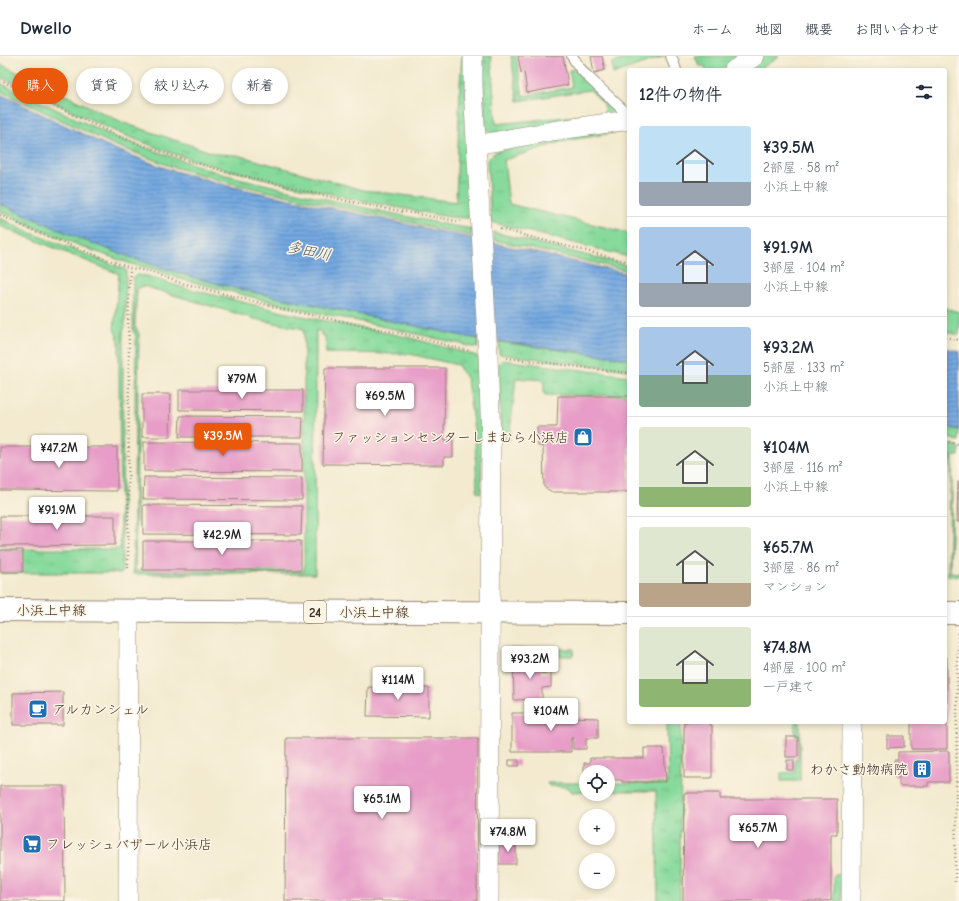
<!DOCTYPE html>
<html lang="ja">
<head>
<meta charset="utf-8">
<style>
  :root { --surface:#fff; --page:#f6f6f7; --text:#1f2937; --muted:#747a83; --line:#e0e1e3; --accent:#ea580c }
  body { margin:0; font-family:"Comic Neue","Klee One",sans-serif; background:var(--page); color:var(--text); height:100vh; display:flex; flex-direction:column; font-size:15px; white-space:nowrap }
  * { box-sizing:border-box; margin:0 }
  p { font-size:13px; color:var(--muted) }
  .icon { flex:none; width:22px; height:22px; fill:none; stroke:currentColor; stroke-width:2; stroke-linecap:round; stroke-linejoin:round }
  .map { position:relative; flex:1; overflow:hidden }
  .details { position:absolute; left:627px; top:12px; width:320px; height:656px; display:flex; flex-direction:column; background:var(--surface); border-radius:4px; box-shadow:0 2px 6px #0003 }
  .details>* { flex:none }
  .hud { position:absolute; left:12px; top:12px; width:380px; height:36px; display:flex; gap:8px }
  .tools { position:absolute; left:579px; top:709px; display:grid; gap:8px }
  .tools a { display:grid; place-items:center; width:36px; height:36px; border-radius:50%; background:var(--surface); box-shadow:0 2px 6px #0003; font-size:20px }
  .price { position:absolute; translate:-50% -34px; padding:0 9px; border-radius:4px; background:#fff; color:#222; font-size:13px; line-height:26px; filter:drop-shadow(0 1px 2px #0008) }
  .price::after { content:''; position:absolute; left:50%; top:24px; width:12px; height:9px; margin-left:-6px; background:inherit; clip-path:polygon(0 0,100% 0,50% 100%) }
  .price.on { background:var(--accent); color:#fff }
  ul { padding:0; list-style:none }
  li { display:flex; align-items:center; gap:12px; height:100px; padding:0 12px }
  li+li { border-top:1px solid var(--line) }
  li span { display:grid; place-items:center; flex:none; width:112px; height:80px; border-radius:4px; color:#555 }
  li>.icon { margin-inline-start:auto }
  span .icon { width:48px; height:48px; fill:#fffc; stroke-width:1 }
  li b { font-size:17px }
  h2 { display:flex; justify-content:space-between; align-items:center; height:48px; padding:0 12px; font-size:17px }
  .chip { padding:0 14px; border-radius:18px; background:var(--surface); box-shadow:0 2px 6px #0003; font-size:14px; line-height:36px }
  .chip.on { background:var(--accent); color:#fff }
  header { display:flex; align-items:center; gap:24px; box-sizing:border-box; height:56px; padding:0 20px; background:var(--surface); border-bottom:1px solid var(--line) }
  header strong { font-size:19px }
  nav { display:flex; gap:22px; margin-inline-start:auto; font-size:14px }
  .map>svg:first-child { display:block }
  .grass { fill:url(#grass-tufts); stroke:#61825d; fill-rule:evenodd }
  .water { fill:url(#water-rules); stroke:#586a80 }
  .building { fill:#e79dc8 }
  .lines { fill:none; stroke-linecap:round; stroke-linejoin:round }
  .service-casing { stroke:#978a76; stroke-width:12 }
  .minor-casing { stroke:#978a76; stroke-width:20 }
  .primary-casing { stroke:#978a76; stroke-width:24 }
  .path { stroke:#978a76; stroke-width:2.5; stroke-dasharray:1 3; stroke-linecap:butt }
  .service { stroke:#fff; stroke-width:10 }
  .minor { stroke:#fff; stroke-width:19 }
  .primary { stroke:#fff; stroke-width:22 }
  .labels { text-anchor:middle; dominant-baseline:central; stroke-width:3; stroke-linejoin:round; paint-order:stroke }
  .shield { fill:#fcf5e5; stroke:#75675a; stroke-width:1 }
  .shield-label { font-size:13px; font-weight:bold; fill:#3b2a1e }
  .poi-label { font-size:14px; fill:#3b2a1e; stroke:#fcf5e5; text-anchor:end }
  .street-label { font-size:14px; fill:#3b2a1e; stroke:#fcf5e5 }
  .water-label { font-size:15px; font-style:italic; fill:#4f5662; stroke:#fcf5e5 }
</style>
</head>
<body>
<header>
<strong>Dwello</strong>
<nav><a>ホーム</a><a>地図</a><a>概要</a><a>お問い合わせ</a></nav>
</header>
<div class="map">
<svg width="959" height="845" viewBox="0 0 959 845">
  <defs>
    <pattern id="grass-tufts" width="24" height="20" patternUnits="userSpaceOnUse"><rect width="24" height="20" fill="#87da9c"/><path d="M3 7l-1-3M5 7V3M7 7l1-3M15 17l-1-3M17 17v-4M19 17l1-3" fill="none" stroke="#75bb86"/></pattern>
    <pattern id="water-rules" width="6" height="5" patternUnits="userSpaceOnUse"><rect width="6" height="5" fill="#74a9e1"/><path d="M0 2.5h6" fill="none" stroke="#608ab6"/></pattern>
  </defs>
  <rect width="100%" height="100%" fill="#fcf5e5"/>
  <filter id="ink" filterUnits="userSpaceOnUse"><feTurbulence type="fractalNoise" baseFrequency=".025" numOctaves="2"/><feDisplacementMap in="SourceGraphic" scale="8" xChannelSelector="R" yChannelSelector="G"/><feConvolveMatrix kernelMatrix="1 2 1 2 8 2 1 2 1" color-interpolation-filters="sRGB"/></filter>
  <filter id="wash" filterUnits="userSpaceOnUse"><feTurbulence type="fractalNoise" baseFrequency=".012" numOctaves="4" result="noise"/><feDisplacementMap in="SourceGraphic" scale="16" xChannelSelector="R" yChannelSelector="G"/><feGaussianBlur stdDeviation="0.9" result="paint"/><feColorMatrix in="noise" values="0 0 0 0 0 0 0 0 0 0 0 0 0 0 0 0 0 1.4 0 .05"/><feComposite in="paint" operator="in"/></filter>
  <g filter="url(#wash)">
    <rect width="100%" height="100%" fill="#f3eacf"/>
    <!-- grass -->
    <path class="grass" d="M 462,0 L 465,0 L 471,157 L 468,162 L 449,161 L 352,143 L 224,113 L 171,97 L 119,77 L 0,21 L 0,8 L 124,67 L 217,98 L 237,99 L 363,134 L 456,146 L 460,28 Z
      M 483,0 L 491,0 L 496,68 L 605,57 L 604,48 L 590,34 L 518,45 L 511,0 L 516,0 L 523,40 L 572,31 L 569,14 L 575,13 L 616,54 L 618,60 L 494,78 L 488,75 L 485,69 Z
      M 636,0 L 665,0 L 613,18 L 612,7 Z
      M 695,0 L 746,0 L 722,14 L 706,14 L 705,10 L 699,10 Z
      M 764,0 L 779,0 L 759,14 L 743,14 Z
      M 0,27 L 117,82 L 222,118 L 351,149 L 448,169 L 472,173 L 472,180 L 230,127 L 170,110 L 114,89 L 0,35 Z
      M 629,70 L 629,74 L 560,86 L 504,104 L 509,148 L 629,177 L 629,201 L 491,166 L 487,104 L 495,96 L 561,81 Z
      M 0,148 L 86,185 L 185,219 L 238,233 L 478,283 L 478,292 L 408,276 L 288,250 L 181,223 L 150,212 L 131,208 L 83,191 L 29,169 L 0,155 Z
      M 0,162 L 26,175 L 126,214 L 125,270 L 123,276 L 122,517 L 0,517 L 0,493 L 120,493 L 119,285 L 114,273 L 119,218 L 0,170 Z
      M 493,176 L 629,210 L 629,215 L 494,184 Z
      M 137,219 L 147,220 L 177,230 L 287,257 L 407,281 L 477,300 L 480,306 L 482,383 L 481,437 L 477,436 L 475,381 L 467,324 L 458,309 L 410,298 L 326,297 L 325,280 L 321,279 L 321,276 L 316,274 L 315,518 L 133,518 L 136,281 L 133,274 L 133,222 ZM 143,230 L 255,263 L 304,273 L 304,515 L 135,515 L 139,278 L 135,270 L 137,233 Z
      M 945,252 L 959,256 L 959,279 L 945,276 Z
      M 499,286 L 629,303 L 629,314 L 499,298 Z
      M 502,304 L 629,320 L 629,339 L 545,339 L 544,338 L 544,324 L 516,322 L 509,385 L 501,380 L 499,307 Z
      M 945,370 L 959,374 L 959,385 L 945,381 Z
      M 945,387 L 959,391 L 959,400 L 953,400 L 950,516 L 959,517 L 959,520 L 948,520 L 951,400 L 945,398 Z
      M 504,593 L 574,593 L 573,600 L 503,600 Z
      M 667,666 L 681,666 L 680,845 L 658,845 L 656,735 L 608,735 L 608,727 L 668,728 Z
      M 795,666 L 800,666 L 800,725 L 781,725 L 781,717 L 795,716 L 795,703 L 798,703 L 799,681 L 795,680 Z
      M 547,727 L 586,727 L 586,735 L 572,736 L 568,731 L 549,730 Z
      M 834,819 L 842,819 L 842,845 L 834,845 Z"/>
    <!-- water -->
    <path class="water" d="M 0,38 L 112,92 L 168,113 L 229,130 L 494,187 L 629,218 L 629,303 L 467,281 L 238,233 L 185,219 L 132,202 L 86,185 L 0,148 Z
      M 945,292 L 959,295 L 959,374 L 945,370 Z"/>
    <g id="blocks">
      <!-- building -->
      <path class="building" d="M 518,0 L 531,0 L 531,1 L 563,0 L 568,29 L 527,37 L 524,16 L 521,17 Z
        M 591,0 L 602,0 L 605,14 L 594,17 Z
        M 325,312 L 445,312 L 444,384 L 453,384 L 453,401 L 444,401 L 444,409 L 323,408 Z
        M 179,334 L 303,334 L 303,355 L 179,354 Z
        M 142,338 L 171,338 L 170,381 L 142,381 Z
        M 558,340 L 629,340 L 629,434 L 626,436 L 552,436 L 544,431 L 543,390 L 538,390 L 537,371 L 557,371 Z
        M 180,360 L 303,361 L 302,381 L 179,381 Z
        M 144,386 L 302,387 L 302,416 L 144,415 Z
        M 0,391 L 117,391 L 117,435 L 0,434 Z
        M 144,421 L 302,422 L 302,444 L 143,443 Z
        M 958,426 L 959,426 L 959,466 L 957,466 Z
        M 143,449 L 302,450 L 301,479 L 143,478 Z
        M 0,460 L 115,460 L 115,489 L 0,490 Z
        M 143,485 L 301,485 L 301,514 L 143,514 Z
        M 0,494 L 23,494 L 23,516 L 0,516 Z
        M 945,601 L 947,601 L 947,693 L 911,693 L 911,666 L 945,666 Z
        M 541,603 L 541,617 L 551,617 L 551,631 L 542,632 L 542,643 L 514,644 L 513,604 Z
        M 385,625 L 400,626 L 400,632 L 429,632 L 429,661 L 367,660 L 368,631 L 385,632 Z
        M 63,636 L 63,669 L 13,669 L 13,637 Z
        M 512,657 L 571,657 L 571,661 L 598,662 L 598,682 L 586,682 L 586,693 L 573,693 L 573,682 L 571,682 L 571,696 L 512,696 Z
        M 684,666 L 710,666 L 710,669 L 712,669 L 712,722 L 684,722 Z
        M 887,680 L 904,680 L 904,691 L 887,692 Z
        M 786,681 L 798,681 L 798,701 L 786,701 Z
        M 286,682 L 478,682 L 477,845 L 285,845 Z
        M 644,692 L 664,692 L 666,726 L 622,726 L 622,724 L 608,724 L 608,716 L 586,716 L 586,720 L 584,720 L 584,707 L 590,707 L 590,702 L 644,702 Z
        M 949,695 L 949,726 L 928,726 L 928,730 L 899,730 L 899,721 L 894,721 L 894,704 L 898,704 L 898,696 Z
        M 509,704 L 519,704 L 519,710 L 509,710 Z
        M 787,704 L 794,704 L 794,714 L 787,714 Z
        M 0,730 L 64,730 L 65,845 L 0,845 Z
        M 684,737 L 720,737 L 720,743 L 837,743 L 837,778 L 831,778 L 831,845 L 683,845 Z
        M 499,786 L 516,786 L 516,808 L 499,808 Z"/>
    </g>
  </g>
  <g filter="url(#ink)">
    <use href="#blocks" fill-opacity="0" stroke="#978a76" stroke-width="1"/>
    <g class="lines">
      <defs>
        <path id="service" d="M 572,0 L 579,11 L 587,20 L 622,53 L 628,64
          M 671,0 L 676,14"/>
        <path id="minor" d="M 473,0 L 473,31 L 488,300 L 491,383 L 489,845
          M 734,14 L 755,0
          M 476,89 L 552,75 L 629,64
          M 128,845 L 129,554
          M 851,845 L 852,666"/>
        <path id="primary" d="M 0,554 L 629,557
          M 945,557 L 959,557"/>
      </defs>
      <!-- service casing -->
      <use href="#service" class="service-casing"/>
      <!-- minor casing -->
      <use href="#minor" class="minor-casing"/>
      <!-- primary casing -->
      <use href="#primary" class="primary-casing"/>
      <!-- path -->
      <path class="path" d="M 0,24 L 118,80 L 170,99 L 223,115 L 351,146 L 462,166
        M 0,159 L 27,172 L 82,194 L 130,212 L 147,215 L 178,226 L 287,254 L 408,279 L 469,295
        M 500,173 L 629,206
        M 945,281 L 959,284
        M 507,302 L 629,317
        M 945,385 L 959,388
        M 128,512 L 129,286 L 128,271 L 130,212
        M 955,826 L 958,577"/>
      <!-- service -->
      <use href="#service" class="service"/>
      <!-- minor -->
      <use href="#minor" class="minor"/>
      <!-- primary -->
      <use href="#primary" class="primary"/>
    </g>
  </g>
  <!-- icons -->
  <defs>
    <symbol id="shop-square" viewBox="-11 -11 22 22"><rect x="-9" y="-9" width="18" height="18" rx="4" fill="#1f6fb2" stroke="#fcf5e5"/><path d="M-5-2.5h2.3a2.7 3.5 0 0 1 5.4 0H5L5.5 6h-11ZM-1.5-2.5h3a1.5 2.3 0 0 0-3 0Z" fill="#fff"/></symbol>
    <symbol id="cafe-square" viewBox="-11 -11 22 22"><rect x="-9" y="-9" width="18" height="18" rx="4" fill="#1f6fb2" stroke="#fcf5e5"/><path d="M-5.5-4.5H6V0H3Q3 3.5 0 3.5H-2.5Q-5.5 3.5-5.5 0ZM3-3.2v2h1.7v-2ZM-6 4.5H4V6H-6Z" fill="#fff"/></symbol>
    <symbol id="building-square" viewBox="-11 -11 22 22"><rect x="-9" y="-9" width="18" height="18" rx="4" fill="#1f6fb2" stroke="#fcf5e5"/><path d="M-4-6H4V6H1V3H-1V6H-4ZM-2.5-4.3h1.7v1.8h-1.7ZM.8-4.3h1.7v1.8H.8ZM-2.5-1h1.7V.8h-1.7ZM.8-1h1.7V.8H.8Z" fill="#fff"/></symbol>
    <symbol id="supermarket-square" viewBox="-11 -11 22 22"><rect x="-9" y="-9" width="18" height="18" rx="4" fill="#1f6fb2" stroke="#fcf5e5"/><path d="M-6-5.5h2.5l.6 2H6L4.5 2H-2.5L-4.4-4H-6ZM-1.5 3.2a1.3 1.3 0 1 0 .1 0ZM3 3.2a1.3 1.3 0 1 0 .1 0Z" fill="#fff"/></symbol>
  </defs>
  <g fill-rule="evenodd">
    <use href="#shop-square" x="572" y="370" width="22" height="22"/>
    <use href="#cafe-square" x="27" y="642" width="22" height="22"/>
    <use href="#building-square" x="911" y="702" width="22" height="22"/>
    <use href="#supermarket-square" x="21" y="777" width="22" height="22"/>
  </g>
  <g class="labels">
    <!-- shield labels -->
    <rect class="shield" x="304" y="545" width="22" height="22" rx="3"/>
    <g class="shield-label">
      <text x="315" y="556">24</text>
    </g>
    <!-- poi labels -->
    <g class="poi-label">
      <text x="569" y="381">ファッションセンターしまむら小浜店</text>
      <text x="52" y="653" text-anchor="start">アルカンシェル</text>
      <text x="908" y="713">わかさ動物病院</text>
      <text x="46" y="788" text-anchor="start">フレッシュバザール小浜店</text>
    </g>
    <!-- street labels -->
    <g class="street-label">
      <text x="51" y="554">小浜上中線</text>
      <text x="374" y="556">小浜上中線</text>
    </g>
    <!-- water labels -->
    <g class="water-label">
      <text transform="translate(309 195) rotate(12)">多田川</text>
    </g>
  </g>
</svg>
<div class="tools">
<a><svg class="icon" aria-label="locate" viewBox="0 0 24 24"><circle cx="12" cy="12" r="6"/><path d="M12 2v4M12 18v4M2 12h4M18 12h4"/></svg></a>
<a>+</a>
<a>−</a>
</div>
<b class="price" style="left:242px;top:344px">¥79M</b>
<b class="price" style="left:385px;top:361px">¥69.5M</b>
<b class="price on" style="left:223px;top:401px">¥39.5M</b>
<b class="price" style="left:59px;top:413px">¥47.2M</b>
<b class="price" style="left:57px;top:475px">¥91.9M</b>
<b class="price" style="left:222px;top:500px">¥42.9M</b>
<b class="price" style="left:530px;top:624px">¥93.2M</b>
<b class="price" style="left:398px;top:645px">¥114M</b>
<b class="price" style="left:551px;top:676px">¥104M</b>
<b class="price" style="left:382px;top:764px">¥65.1M</b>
<b class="price" style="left:758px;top:793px">¥65.7M</b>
<b class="price" style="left:508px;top:797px">¥74.8M</b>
<div class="hud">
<a class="chip on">購入</a>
<a class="chip">賃貸</a>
<a class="chip">絞り込み</a>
<a class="chip">新着</a>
</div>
<section class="details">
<h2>12件の物件<svg class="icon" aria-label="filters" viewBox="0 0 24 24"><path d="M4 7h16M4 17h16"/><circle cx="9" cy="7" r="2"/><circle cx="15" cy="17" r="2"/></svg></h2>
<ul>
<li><span style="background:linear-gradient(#bfe0f5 70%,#9aa5b1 0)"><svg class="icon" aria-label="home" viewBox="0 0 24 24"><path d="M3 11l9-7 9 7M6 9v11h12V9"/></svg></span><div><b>¥39.5M</b><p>2部屋 · 58 m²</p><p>小浜上中線</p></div></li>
<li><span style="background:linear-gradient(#a9c7e8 70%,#9aa5b1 0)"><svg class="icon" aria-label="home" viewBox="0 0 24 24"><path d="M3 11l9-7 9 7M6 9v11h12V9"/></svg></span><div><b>¥91.9M</b><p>3部屋 · 104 m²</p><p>小浜上中線</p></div></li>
<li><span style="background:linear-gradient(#a9c7e8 60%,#7fa58c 0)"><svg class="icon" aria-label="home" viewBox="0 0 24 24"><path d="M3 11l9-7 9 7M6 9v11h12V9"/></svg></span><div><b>¥93.2M</b><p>5部屋 · 133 m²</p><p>小浜上中線</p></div></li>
<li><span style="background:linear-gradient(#dfe7d0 75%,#8fb573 0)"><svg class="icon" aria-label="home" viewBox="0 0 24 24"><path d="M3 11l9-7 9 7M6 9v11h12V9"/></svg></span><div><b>¥104M</b><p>3部屋 · 116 m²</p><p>小浜上中線</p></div></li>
<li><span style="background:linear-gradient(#dfe7d0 70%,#b9a48a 0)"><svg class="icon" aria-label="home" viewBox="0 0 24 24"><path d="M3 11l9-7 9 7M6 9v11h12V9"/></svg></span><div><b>¥65.7M</b><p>3部屋 · 86 m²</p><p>マンション</p></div></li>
<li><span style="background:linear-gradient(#dfe7d0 65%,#8fb573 0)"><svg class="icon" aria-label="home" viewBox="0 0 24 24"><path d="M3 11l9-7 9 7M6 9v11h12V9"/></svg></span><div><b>¥74.8M</b><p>4部屋 · 100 m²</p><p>一戸建て</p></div></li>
</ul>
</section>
</div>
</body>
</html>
